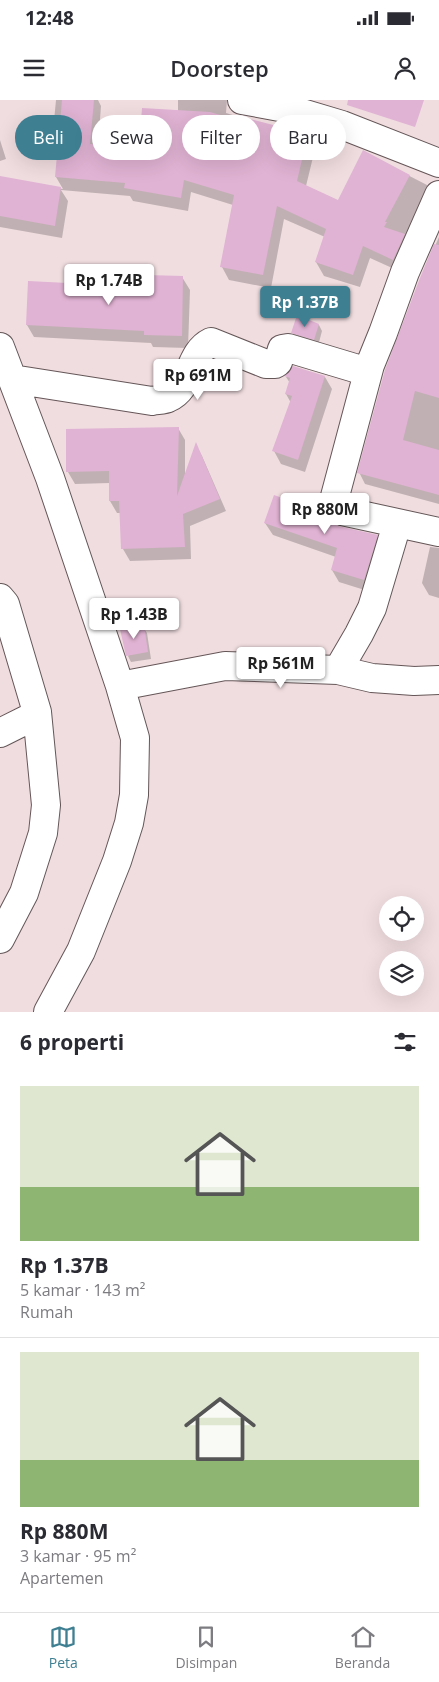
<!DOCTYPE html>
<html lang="id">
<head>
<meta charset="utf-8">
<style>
  :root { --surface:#fff; --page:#f7f7f7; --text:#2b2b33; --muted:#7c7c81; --line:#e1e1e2; --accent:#3f7f92 }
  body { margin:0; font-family:"Open Sans",sans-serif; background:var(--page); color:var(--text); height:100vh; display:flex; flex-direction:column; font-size:19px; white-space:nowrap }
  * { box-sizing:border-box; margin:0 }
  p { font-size:16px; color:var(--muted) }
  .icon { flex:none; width:28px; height:28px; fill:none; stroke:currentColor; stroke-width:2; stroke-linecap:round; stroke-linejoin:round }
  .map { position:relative; height:912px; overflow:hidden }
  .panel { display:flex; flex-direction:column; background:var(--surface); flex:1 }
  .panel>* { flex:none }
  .hud { position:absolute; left:15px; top:15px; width:410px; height:45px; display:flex; gap:10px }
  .buttons { position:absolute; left:379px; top:796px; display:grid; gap:10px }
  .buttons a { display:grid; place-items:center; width:45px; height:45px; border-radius:50%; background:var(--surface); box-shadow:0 5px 20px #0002; font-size:25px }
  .price { position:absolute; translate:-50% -42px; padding:0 11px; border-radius:5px; background:#fff; color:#222; font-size:16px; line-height:32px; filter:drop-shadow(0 1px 2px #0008) }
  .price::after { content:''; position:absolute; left:50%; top:30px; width:15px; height:11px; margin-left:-8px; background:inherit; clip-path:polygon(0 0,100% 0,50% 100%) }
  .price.on { background:var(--accent); color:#fff }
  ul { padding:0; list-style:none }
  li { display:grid; align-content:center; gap:10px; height:265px; padding:0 20px }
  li+li { border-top:1px solid var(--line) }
  li span { display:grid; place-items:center; height:155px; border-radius:0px; color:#555 }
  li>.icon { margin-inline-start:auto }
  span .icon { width:90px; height:90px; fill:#fffc; stroke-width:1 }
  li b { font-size:21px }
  h2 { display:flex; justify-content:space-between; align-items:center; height:60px; padding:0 20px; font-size:21px }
  .pill { padding:0 18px; border-radius:22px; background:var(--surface); box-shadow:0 5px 20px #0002; font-size:18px; line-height:45px }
  .pill.on { background:var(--accent); color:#fff }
  .status { display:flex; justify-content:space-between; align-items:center; height:35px; padding:0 25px; background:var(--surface); direction:ltr }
  .status svg { height:14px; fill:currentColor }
  header { display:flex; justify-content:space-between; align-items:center; height:65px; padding:0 20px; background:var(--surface); font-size:22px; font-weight:600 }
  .menu { display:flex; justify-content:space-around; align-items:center; height:70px; border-top:1px solid var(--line); background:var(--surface); font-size:14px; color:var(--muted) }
  .menu a { display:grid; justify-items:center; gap:2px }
  .menu .on { color:var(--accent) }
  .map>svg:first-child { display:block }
  .shadow { fill:#0003 }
  .building { fill:#e0b2d3 }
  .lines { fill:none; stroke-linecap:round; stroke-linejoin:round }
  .street-casing { stroke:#655658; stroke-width:30 }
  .street { stroke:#fff; stroke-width:28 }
</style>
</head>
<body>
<div class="status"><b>12:48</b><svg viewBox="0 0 49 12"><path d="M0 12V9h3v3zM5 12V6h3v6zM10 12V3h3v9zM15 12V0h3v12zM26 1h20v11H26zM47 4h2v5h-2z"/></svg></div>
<header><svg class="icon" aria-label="menu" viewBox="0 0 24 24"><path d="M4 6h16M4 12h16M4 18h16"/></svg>Doorstep<svg class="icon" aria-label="person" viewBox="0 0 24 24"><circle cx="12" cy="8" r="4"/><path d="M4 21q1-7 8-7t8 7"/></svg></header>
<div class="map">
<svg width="439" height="912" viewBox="0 0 439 912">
  <rect width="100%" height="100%" fill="#f0dde0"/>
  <!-- shadow -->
  <path class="shadow" d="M 56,0 L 98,0 L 101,6 L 98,46 L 141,50 L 178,11 L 178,0 L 227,0 L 226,13 L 262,24 L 307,35 L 315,49 L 306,86 L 338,101 L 363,52 L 427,85 L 435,99 L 401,172 L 370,158 L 360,187 L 324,176 L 316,162 L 325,137 L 284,119 L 271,188 L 229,180 L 222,167 L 233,105 L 191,92 L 188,111 L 133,101 L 130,96 L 61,90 L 68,101 L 62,138 L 0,127 L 0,78 L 63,89 L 56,77 L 61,31 L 54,21 Z
    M 0,40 L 6,59 L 0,61 Z
    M 439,137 L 439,404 L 365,384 L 359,372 L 421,178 Z
    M 182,177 L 190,190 L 188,248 L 153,247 L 151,243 L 34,237 L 27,225 Z
    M 319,225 L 322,231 L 318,246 L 297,239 L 293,233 Z
    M 286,277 L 325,277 L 332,289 L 305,372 L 281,364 L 274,351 L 291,303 L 286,294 L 290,283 Z
    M 178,328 L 185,340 L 185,377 L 196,345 L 202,356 L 226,411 L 190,426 L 191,459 L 130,461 L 123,449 L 121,413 L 117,413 L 110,401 L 110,383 L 75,384 L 68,372 Z
    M 265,423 L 330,423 L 338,427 L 377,436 L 384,448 L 371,492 L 339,482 L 332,470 L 336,457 L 273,435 Z
    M 430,447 L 439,448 L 439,498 L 429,495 L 422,483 Z
    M 143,527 L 147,533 L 151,559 L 131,562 L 128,556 Z"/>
  <!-- building -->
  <path class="building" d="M 62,0 L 94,0 L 90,44 L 139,48 L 142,8 L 210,12 L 241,21 L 242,17 L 308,34 L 297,81 L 338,100 L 363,50 L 410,75 L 385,122 L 387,122 L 384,127 L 405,134 L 393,160 L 363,146 L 353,175 L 315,162 L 326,129 L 277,106 L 263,175 L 220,167 L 234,95 L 184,80 L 181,98 L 124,88 L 125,83 L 55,77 Z
    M 348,0 L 424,0 L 415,27 L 347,5 Z
    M 0,76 L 61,87 L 55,126 L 0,116 Z
    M 434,144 L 439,145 L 439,298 L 415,291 L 403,340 L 439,350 L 439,395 L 357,373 L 385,270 L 420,178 Z
    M 146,175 L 183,176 L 182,236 L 144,235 L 144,231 L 26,225 L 28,181 L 146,187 Z
    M 297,215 L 319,224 L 314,240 L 291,233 Z
    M 293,266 L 325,276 L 298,360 L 272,351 L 292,296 L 285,294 L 290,278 L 284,276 Z
    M 179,327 L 177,396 L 196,342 L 220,399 L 183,414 L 185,447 L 121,449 L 119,401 L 109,401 L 109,371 L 66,372 L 66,329 Z
    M 274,395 L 322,412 L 331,422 L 338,426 L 378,435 L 364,480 L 331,470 L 337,448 L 264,423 Z
    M 144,525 L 148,552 L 126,556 L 120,529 Z"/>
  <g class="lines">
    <defs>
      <path id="street" d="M 242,0 L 285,8 L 342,25 L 439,63
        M 439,95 L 405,172 L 383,233 L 370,265 L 334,400 L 336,405 L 342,411 L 439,432
        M 0,247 L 50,378 L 120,586 L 135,638 L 134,695 L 129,723 L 117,761 L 81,851 L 48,912
        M 12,279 L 152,301 C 157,300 164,300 168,298 C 192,288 188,253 211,242 L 266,264 L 275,264 L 278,262 L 282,249 L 288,248 L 368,272
        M 0,498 L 5,504 L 37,612 L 46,705 L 43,733 L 24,793 L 0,839
        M 338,570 L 359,534 L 372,508 L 397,424
        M 120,586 L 225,566 L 338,570 L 372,578 L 414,581 L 439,580
        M 0,633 L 30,618 L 37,612"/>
    </defs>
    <!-- street casing -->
    <use href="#street" class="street-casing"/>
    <!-- street -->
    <use href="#street" class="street"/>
  </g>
</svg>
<div class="buttons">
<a><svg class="icon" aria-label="locate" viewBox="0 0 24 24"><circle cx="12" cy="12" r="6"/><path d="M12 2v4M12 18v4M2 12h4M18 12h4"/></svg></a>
<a><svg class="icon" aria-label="layers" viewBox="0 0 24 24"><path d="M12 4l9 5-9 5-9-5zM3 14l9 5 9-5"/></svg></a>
</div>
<b class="price" style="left:109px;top:206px">Rp 1.74B</b>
<b class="price on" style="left:305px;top:228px">Rp 1.37B</b>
<b class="price" style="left:198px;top:301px">Rp 691M</b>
<b class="price" style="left:325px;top:435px">Rp 880M</b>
<b class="price" style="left:134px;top:540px">Rp 1.43B</b>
<b class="price" style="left:281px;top:589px">Rp 561M</b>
<div class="hud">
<a class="pill on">Beli</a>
<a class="pill">Sewa</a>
<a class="pill">Filter</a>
<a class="pill">Baru</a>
</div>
</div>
<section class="panel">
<h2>6 properti<svg class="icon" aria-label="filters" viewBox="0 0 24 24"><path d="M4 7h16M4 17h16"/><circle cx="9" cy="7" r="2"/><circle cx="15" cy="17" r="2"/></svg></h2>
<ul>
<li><span style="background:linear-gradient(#dfe7d0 65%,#8fb573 0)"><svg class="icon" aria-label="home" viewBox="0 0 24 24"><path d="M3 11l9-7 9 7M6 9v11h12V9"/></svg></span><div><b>Rp 1.37B</b><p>5 kamar · 143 m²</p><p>Rumah</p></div></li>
<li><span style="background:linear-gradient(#dfe7d0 70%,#8fb573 0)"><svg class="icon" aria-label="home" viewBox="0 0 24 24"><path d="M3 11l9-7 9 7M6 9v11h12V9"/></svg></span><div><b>Rp 880M</b><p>3 kamar · 95 m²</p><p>Apartemen</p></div></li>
</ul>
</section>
<nav class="menu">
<a class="on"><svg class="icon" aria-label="map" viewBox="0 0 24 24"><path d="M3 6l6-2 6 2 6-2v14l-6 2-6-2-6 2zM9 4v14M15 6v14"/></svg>Peta</a>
<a><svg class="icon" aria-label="saved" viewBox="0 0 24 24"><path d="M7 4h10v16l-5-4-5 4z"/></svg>Disimpan</a>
<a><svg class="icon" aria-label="home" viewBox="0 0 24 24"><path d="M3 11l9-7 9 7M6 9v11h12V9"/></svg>Beranda</a>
</nav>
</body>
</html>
